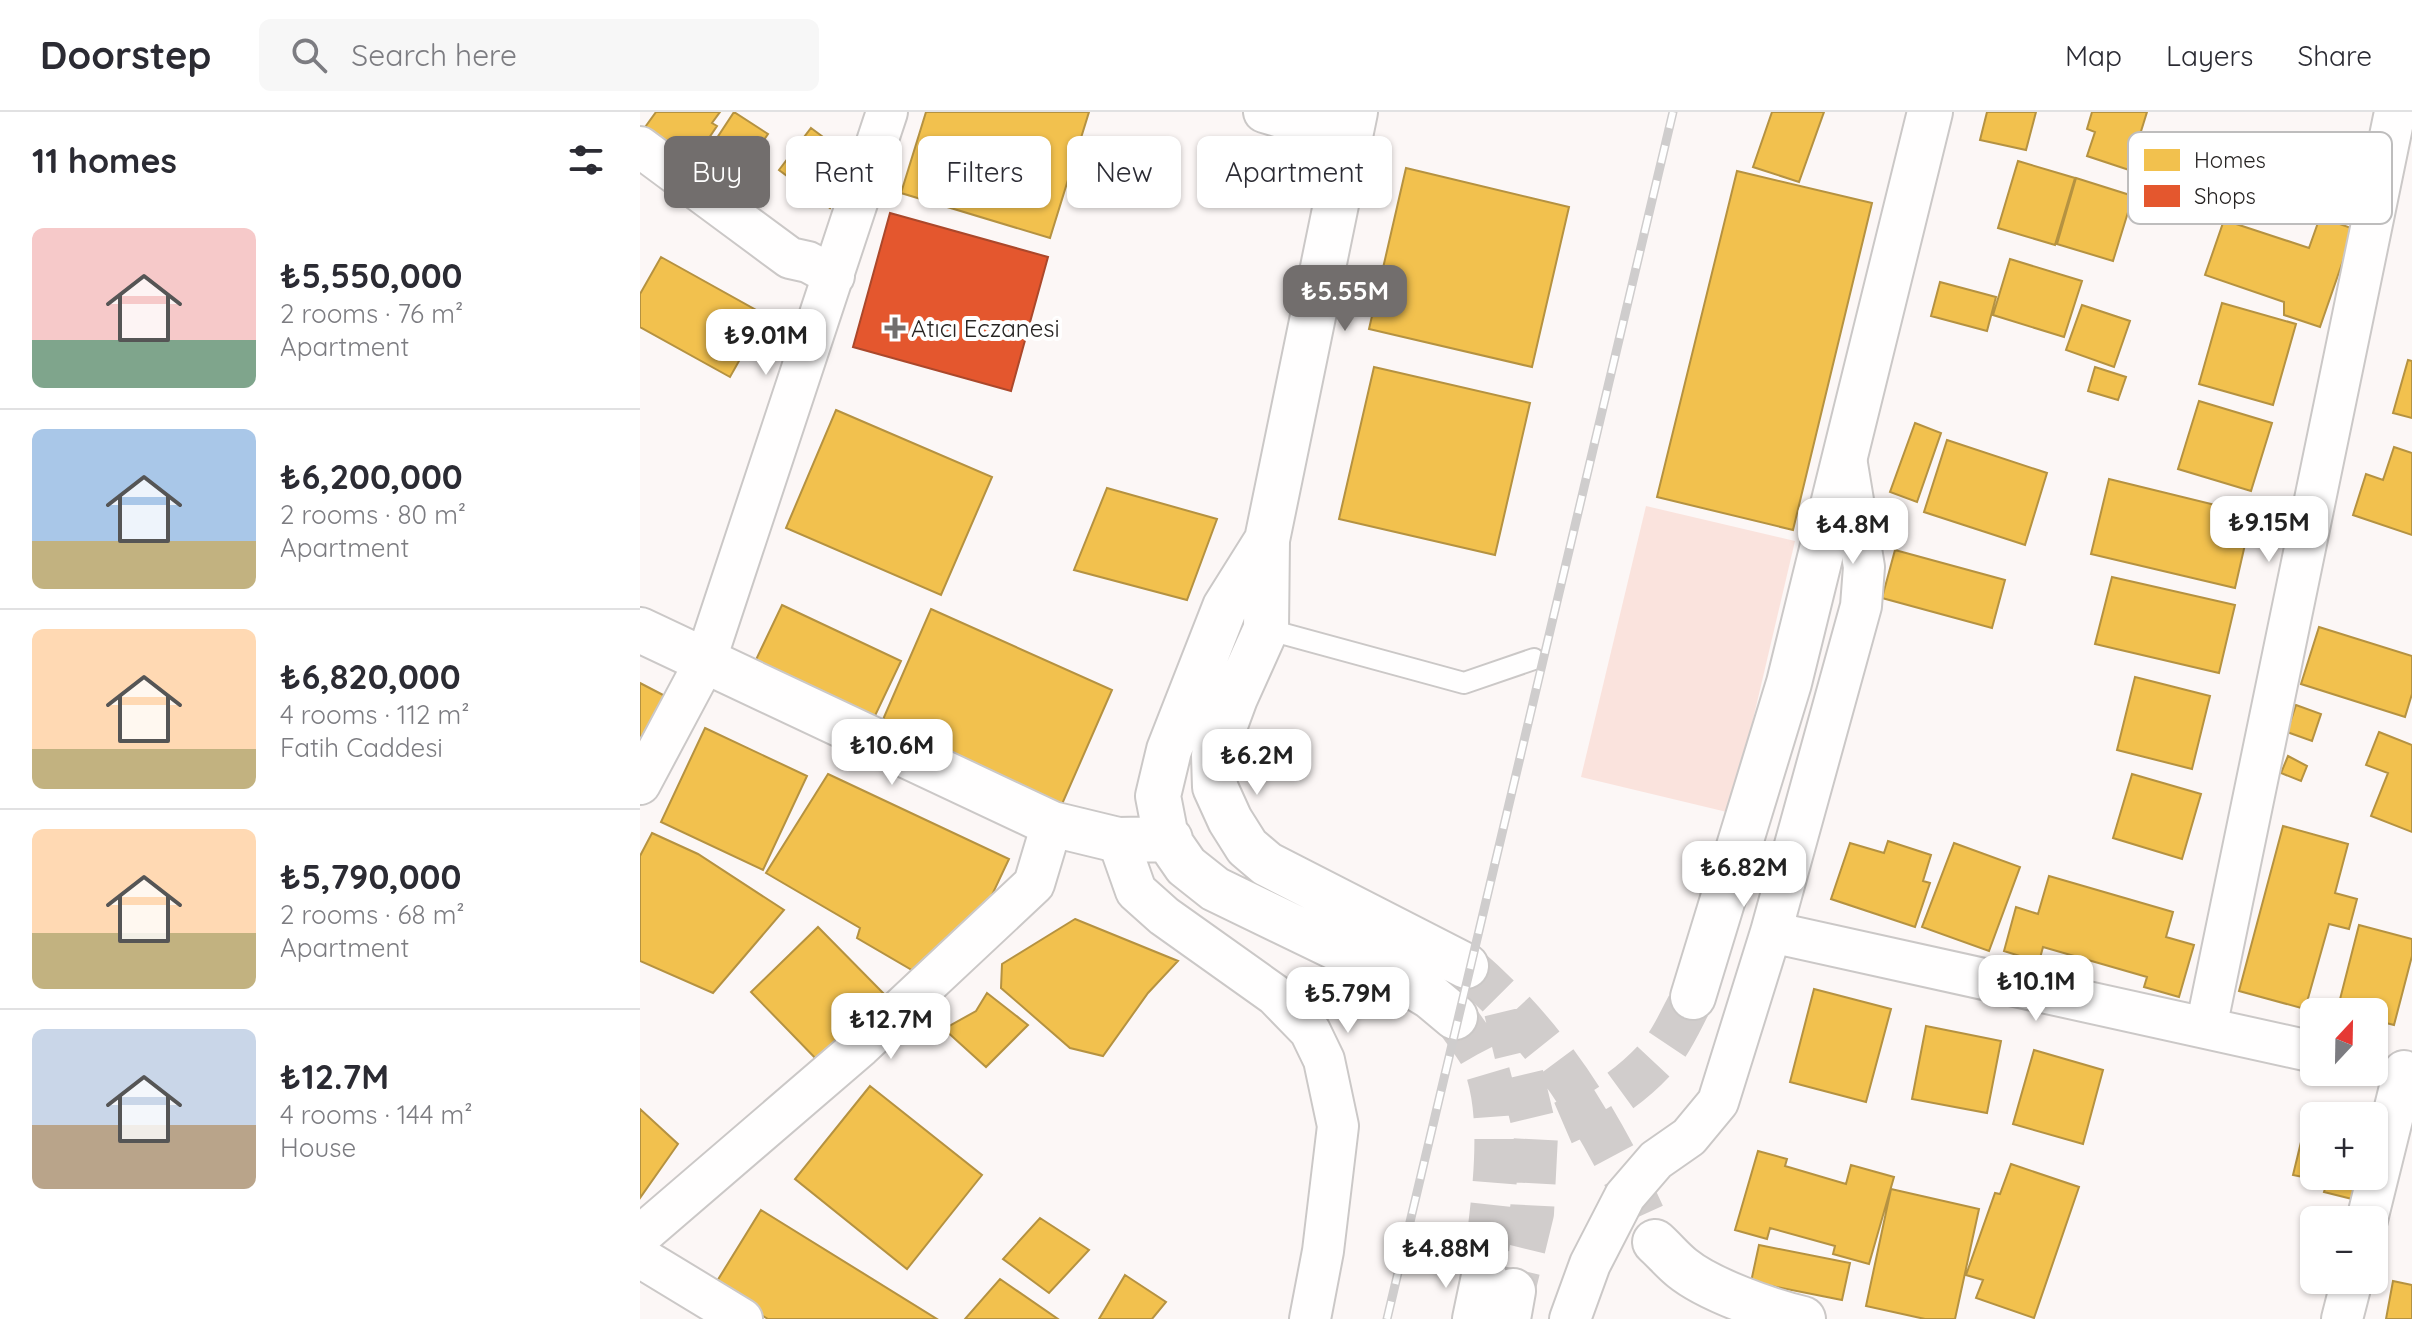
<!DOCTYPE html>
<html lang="en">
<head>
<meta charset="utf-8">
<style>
  :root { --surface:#fff; --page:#f7f7f7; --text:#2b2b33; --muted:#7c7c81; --line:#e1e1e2; --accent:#726e6d }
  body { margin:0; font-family:Quicksand,sans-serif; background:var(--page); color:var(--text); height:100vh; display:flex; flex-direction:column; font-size:30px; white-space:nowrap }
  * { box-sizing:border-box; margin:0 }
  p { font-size:26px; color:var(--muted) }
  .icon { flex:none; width:44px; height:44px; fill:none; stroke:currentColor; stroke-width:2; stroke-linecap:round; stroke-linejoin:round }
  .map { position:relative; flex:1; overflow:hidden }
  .details { display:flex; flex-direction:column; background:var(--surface); width:640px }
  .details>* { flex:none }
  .top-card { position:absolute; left:24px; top:24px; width:760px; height:72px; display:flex; gap:16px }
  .needle { width:52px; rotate:22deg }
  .fabs { position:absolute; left:1660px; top:886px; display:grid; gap:16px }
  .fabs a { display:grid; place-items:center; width:88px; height:88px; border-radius:12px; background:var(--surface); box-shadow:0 2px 6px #0004; font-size:40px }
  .price { position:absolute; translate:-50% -68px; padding:0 18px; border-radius:16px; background:#fff; color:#222; font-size:26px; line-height:52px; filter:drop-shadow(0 2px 4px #0008) }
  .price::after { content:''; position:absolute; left:50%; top:48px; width:24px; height:18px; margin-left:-12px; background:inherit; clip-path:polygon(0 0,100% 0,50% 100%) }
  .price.current { background:var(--accent); color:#fff }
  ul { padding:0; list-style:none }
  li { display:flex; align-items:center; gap:24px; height:200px; padding:0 32px }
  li+li { border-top:2px solid var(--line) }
  li span { display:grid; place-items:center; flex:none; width:224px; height:160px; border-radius:12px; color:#555 }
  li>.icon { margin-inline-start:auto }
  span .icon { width:96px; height:96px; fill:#fffc; stroke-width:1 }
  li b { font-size:34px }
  h2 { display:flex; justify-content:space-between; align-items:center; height:96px; padding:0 32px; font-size:34px }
  .tag { padding:0 28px; border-radius:12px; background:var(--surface); box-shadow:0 2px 6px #0004; font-size:28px; line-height:72px }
  .tag.current { background:var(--accent); color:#fff }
  header { display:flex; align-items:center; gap:48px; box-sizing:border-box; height:112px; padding:0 40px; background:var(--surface); border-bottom:2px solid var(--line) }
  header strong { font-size:38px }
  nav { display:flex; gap:44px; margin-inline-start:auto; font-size:28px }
  .search { width:560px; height:72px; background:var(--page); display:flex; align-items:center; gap:20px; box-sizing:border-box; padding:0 28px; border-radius:12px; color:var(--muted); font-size:30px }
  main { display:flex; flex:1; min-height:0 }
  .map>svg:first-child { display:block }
  .green { fill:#fae3dd }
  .homes { fill:#f2c14e; stroke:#b59241; stroke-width:2 }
  .shops { fill:#e4572e; stroke:#ab482b; stroke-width:2 }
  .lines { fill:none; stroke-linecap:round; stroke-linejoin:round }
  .secondary-tunnel { stroke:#d1cdcc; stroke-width:44; stroke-dasharray:44 22; stroke-linecap:butt }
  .lane-casing { stroke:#cbc8c7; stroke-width:24 }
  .street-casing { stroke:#cbc8c7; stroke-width:44 }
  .secondary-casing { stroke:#cbc8c7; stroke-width:48 }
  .lane { stroke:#fffefe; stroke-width:20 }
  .street { stroke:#fffefe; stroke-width:40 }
  .secondary { stroke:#fffefe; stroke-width:44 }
  .rail-casing { stroke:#cfcdcd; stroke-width:9 }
  .rail { stroke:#fff; stroke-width:6; stroke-dasharray:18; stroke-linecap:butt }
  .poi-dot { fill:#726e6d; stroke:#fff; stroke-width:3 }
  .labels { text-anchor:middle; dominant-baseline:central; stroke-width:8; stroke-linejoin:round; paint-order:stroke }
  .poi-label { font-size:24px; fill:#272423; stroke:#fff; text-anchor:start }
  .key { fill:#fff; stroke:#bebdbd; stroke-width:2 }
  .key-label { font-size:22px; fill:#272423 }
</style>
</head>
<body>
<header>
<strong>Doorstep</strong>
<div class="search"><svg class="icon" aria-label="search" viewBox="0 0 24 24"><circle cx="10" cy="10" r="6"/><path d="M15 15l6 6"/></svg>Search here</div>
<nav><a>Map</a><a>Layers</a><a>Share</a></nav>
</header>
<main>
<section class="details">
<h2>11 homes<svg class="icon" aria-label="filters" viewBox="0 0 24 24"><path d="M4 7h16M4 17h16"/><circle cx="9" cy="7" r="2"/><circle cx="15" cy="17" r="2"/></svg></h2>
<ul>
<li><span style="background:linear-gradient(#f6c9c9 70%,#7fa58c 0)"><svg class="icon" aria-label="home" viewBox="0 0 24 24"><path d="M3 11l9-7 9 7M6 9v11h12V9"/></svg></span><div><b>₺5,550,000</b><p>2 rooms · 76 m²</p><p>Apartment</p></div></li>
<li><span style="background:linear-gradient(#a9c7e8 70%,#c2b280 0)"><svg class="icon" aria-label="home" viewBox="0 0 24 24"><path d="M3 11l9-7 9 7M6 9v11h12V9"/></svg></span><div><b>₺6,200,000</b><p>2 rooms · 80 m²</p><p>Apartment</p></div></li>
<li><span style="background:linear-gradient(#ffd9b3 75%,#c2b280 0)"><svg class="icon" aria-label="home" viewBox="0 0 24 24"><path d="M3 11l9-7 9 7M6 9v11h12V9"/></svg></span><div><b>₺6,820,000</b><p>4 rooms · 112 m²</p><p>Fatih Caddesi</p></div></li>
<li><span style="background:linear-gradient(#ffd9b3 65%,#c2b280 0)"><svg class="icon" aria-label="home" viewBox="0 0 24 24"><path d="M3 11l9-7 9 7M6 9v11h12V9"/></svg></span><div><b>₺5,790,000</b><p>2 rooms · 68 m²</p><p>Apartment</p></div></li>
<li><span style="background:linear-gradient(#c9d6e8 60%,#b9a48a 0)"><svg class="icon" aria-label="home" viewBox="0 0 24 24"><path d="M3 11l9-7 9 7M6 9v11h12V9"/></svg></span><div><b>₺12.7M</b><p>4 rooms · 144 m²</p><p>House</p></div></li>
</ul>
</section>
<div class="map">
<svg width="1772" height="1207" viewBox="0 0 1772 1207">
  <rect width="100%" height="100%" fill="#fcf7f6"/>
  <!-- green -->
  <path class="green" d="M 1006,394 L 1155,429 L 1091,701 L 941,665 Z"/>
  <!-- homes -->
  <path class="homes" d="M 16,0 L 80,0 L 72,11 L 77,14 L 52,51 L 3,18 Z
    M 94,0 L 128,22 L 111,47 L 126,57 L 109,82 L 89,69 L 77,85 L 50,67 Z
    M 286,0 L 449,0 L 410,126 L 261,81 Z
    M 1132,0 L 1184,0 L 1159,70 L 1113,55 Z
    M 1347,0 L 1396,0 L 1386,38 L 1340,28 Z
    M 1452,0 L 1507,0 L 1489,58 L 1447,44 L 1455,20 L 1447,17 Z
    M 171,16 L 222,54 L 190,96 L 139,58 Z
    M 1378,49 L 1435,66 L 1415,133 L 1358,116 Z
    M 766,56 L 929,95 L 892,255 L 729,217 Z
    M 1097,59 L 1232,91 L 1153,418 L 1017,385 Z
    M 1436,66 L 1493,84 L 1473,149 L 1417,132 Z
    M 1680,105 L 1714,117 L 1680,215 L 1644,203 L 1644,190 L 1565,163 L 1584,108 L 1669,136 Z
    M 21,145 L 125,203 L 90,265 L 0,215 L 0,182 Z
    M 1370,147 L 1442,169 L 1424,225 L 1353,203 Z
    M 1300,170 L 1356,185 L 1347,219 L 1291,204 Z
    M 1582,191 L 1656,212 L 1633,293 L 1559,272 Z
    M 1442,193 L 1490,209 L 1474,255 L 1426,238 Z
    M 1768,248 L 1772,249 L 1772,306 L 1753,301 Z
    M 734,255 L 890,291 L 855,443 L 699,407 Z
    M 1455,255 L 1486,265 L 1478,288 L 1448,279 Z
    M 1559,289 L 1632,311 L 1611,379 L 1538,357 Z
    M 196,298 L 352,365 L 301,483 L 146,416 Z
    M 1275,311 L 1301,321 L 1277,390 L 1250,380 Z
    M 1307,328 L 1407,361 L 1385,433 L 1284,400 Z
    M 1754,335 L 1772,341 L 1772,423 L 1713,403 L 1726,362 L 1743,368 Z
    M 1469,367 L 1612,402 L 1595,476 L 1451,442 Z
    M 467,376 L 577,407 L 547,488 L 434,458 Z
    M 1255,438 L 1365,468 L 1352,516 L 1242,486 Z
    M 1472,465 L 1595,493 L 1579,561 L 1455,532 Z
    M 142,493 L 261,549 L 233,608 L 114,552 Z
    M 291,497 L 472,578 L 419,699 L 238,619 Z
    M 1679,515 L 1772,544 L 1772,582 L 1765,605 L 1661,572 Z
    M 1495,565 L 1570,584 L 1552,657 L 1477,638 Z
    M 0,571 L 27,585 L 0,635 Z
    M 1656,593 L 1681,602 L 1672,629 L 1647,620 Z
    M 65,616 L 167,664 L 123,758 L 21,710 Z
    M 1739,620 L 1772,633 L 1772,720 L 1731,704 L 1748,661 L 1726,653 Z
    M 1648,644 L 1667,654 L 1661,669 L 1641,661 Z
    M 188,662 L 369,747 L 344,800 L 277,861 L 217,826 L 220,816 L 126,761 Z
    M 1492,662 L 1561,682 L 1542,747 L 1473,726 Z
    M 1643,714 L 1708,732 L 1695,781 L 1717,787 L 1709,817 L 1689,812 L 1665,897 L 1599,879 Z
    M 12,721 L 58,742 L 144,798 L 73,881 L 0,849 L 0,744 Z
    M 1248,729 L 1291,743 L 1283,769 L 1290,771 L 1275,815 L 1191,787 L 1210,731 L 1244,741 Z
    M 1314,731 L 1380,755 L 1349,839 L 1282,815 Z
    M 1409,764 L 1533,800 L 1526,825 L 1554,833 L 1539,885 L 1504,875 L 1507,865 L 1403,835 L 1399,850 L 1364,839 L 1376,795 L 1398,802 Z
    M 435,807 L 538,849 L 508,881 L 463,944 L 430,936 L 361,876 L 362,852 Z
    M 1719,813 L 1772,827 L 1772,844 L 1754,913 L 1734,908 L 1734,900 L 1697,899 Z
    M 178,815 L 249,887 L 182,953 L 111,880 Z
    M 1174,877 L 1251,897 L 1226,990 L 1150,970 Z
    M 347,881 L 388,913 L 346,955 L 304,917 L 336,899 Z
    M 1286,914 L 1361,929 L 1347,1001 L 1272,987 Z
    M 1394,938 L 1463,958 L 1443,1032 L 1373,1012 Z
    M 230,974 L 342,1063 L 267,1157 L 155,1067 Z
    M 1670,993 L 1718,1004 L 1674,1004 L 1674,1064 L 1734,1064 L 1728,1091 L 1684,1080 L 1687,1070 L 1653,1063 Z
    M 0,997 L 38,1032 L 0,1086 Z
    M 1118,1039 L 1147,1047 L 1145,1054 L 1206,1072 L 1211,1053 L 1254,1065 L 1229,1152 L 1193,1142 L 1195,1134 L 1130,1116 L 1127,1127 L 1095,1118 Z
    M 1371,1052 L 1439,1075 L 1394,1206 L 1336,1186 L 1343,1168 L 1326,1163 L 1355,1081 L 1360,1082 Z
    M 1251,1077 L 1339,1097 L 1315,1207 L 1285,1207 L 1226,1194 Z
    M 121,1098 L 297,1207 L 128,1207 L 74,1174 Z
    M 400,1106 L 449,1138 L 409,1181 L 363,1147 Z
    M 1119,1133 L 1210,1151 L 1202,1188 L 1111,1170 Z
    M 485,1163 L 526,1190 L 512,1207 L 459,1207 Z
    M 360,1167 L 418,1207 L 325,1207 Z
    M 1753,1169 L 1772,1173 L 1772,1207 L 1746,1207 Z"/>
  <!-- shops -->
  <path class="shops" d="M 250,101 L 408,145 L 371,279 L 213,235 Z"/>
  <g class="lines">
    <!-- secondary-tunnel -->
    <path class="secondary-tunnel" d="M 826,854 C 917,933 967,1020 1015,1130
      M 866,899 L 896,1023 L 892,1101 L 873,1179
      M 815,905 C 823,917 833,929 840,941 C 870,999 851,1101 844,1164
      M 923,1011 C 960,995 995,972 1021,941 C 1034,925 1043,903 1053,885"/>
    <defs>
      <path id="lane" d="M 626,517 L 824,571 L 894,547"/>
      <path id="street" d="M 624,0 L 710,26
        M 0,35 L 150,146 L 168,150 L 194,164
        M 0,672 L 65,550 L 247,0
        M 478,728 L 496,779 L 524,804 L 635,883 L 670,919 L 684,948 L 698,1014 L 683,1139 L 670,1207
        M 1131,820 L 1674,940
        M 1566,916 L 1755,0
        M 1727,1108 L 1764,959
        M 0,1124 L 221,934 L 394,772 L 412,712
        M 0,1145 L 102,1207
        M 930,1207 L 950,1152 L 985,1084 L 1016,1048 L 1049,1025 L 1078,990 L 1131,820 L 1221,494 L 1224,455 L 1206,346
        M 1702,1207 L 1712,1168"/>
      <path id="secondary" d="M 715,0 L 627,428 L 626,517 L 595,586 L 574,643 L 575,675 L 590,708 L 607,735 L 627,752 L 826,854
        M 627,428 L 585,495 L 529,638 L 518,684 L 526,725 L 546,754 L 575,777 L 761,867 L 791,885 L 815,905
        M 0,518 L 412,712 L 478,728 L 530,727
        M 1053,885 L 1149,571 L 1290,0
        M 1015,1130 C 1024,1138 1032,1148 1042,1156 C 1069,1178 1130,1199 1163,1207
        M 835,1207 L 844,1164
        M 868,1207 L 873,1179"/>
    </defs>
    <!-- lane casing -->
    <use href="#lane" class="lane-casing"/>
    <!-- street casing -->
    <use href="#street" class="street-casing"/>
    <!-- secondary casing -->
    <use href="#secondary" class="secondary-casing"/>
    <!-- lane -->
    <use href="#lane" class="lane"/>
    <!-- street -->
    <use href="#street" class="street"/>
    <!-- secondary -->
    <use href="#secondary" class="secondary"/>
    <defs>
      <path id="rail" d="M 747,1207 L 1033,0"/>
    </defs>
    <!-- rail casing -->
    <use href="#rail" class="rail-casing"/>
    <!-- rail -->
    <use href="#rail" class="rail"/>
  </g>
  <!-- markers -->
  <path class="poi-dot" d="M251 204h8v8h8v8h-8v8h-8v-8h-8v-8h8z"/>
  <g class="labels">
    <!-- poi labels -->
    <g class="poi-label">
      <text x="271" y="216">Atıcı Eczanesi</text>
    </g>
  </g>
  <!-- legend -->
  <rect x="1488" y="20" width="264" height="92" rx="12" class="key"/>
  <rect x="1504" y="37" width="36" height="22" fill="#f2c14e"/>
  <rect x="1504" y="73" width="36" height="22" fill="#e4572e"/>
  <g class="key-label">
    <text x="1554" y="56">Homes</text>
    <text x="1554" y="92">Shops</text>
  </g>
</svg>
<div class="fabs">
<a><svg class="needle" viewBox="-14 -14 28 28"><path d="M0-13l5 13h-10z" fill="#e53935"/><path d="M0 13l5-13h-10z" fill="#7c7c81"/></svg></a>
<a>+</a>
<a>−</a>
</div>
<b class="price current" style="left:705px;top:221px">₺5.55M</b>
<b class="price" style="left:126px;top:265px">₺9.01M</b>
<b class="price" style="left:1629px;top:452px">₺9.15M</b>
<b class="price" style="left:1213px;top:454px">₺4.8M</b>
<b class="price" style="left:252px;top:675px">₺10.6M</b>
<b class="price" style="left:617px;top:685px">₺6.2M</b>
<b class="price" style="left:1104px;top:797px">₺6.82M</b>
<b class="price" style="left:1396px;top:911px">₺10.1M</b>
<b class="price" style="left:708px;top:923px">₺5.79M</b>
<b class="price" style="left:251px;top:949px">₺12.7M</b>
<b class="price" style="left:806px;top:1178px">₺4.88M</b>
<div class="top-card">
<a class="tag current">Buy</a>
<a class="tag">Rent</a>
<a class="tag">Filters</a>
<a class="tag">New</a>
<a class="tag">Apartment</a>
</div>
</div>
</main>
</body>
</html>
